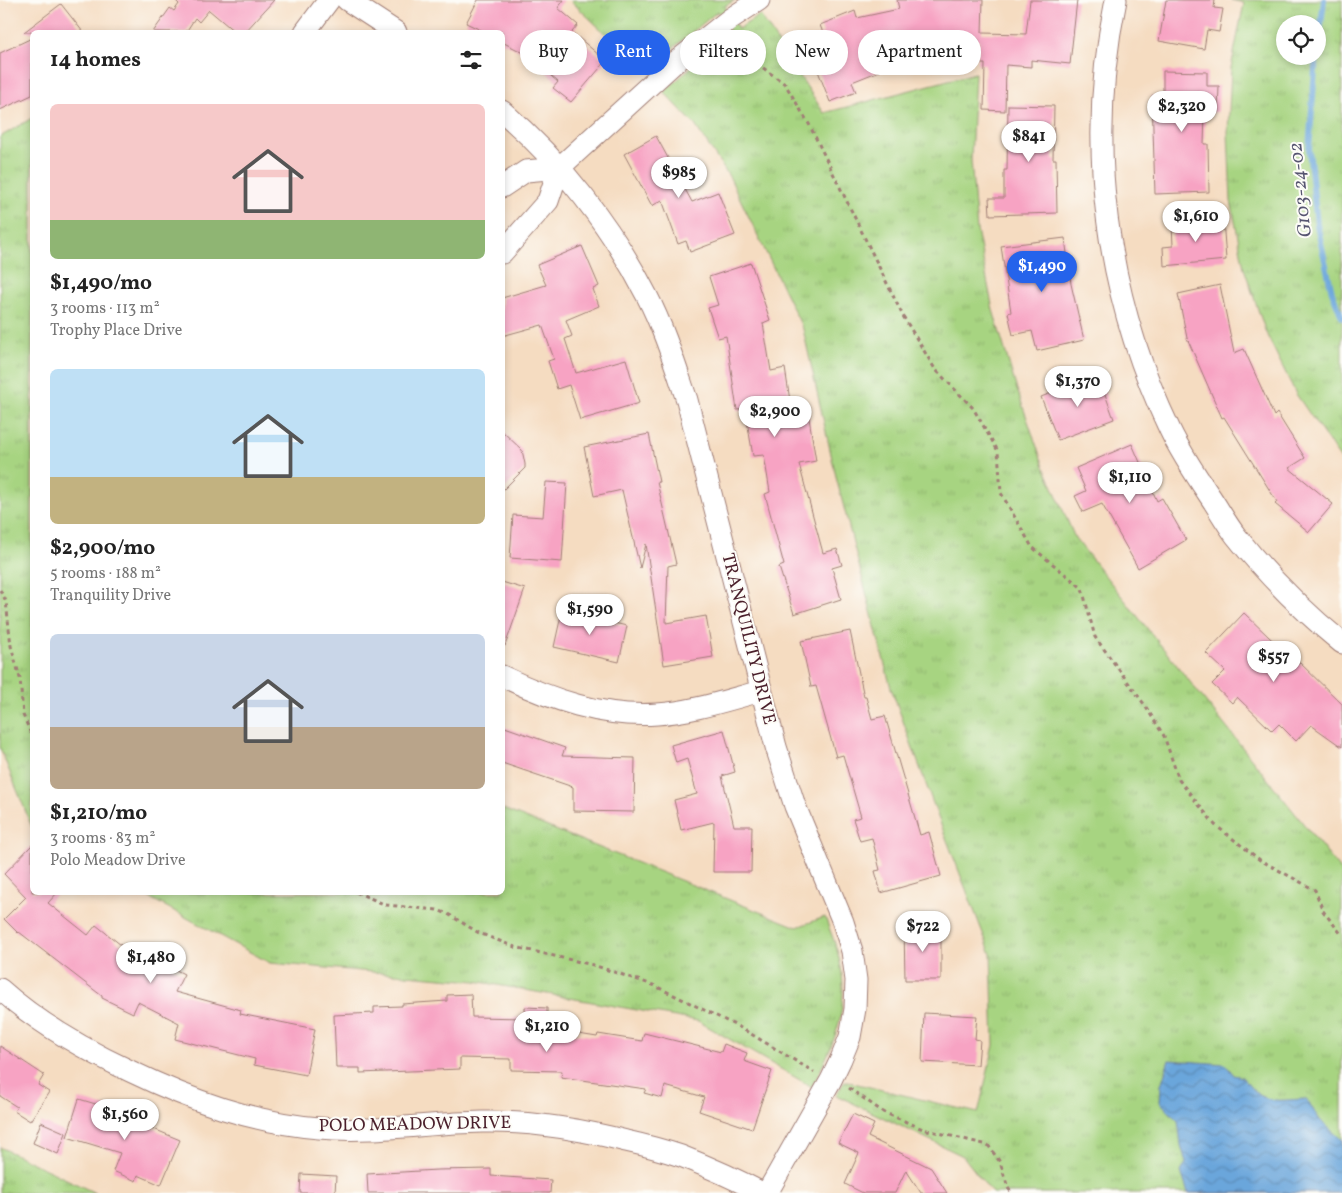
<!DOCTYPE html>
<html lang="en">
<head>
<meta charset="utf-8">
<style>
  :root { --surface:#fff; --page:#f6f6f6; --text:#222; --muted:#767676; --accent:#2563eb }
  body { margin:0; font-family:Vollkorn,serif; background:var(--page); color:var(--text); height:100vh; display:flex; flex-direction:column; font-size:19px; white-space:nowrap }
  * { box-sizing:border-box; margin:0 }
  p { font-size:16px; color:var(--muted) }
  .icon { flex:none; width:28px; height:28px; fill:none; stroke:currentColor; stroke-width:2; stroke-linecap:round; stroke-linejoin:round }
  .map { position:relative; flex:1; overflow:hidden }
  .panel { position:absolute; left:30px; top:30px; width:475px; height:865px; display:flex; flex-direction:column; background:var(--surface); border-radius:8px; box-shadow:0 2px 8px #0003 }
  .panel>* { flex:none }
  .top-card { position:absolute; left:520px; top:30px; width:475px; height:45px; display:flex; gap:10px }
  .fabs { position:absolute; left:1276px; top:15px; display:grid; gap:10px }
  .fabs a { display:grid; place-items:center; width:50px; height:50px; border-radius:50%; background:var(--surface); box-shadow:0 2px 8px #0003; font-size:25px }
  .price { position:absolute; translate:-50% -42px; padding:0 11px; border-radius:18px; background:#fff; color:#222; font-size:16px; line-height:32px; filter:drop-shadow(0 1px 2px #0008) }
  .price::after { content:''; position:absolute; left:50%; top:30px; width:15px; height:11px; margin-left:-8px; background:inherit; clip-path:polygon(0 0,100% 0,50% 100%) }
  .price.selected { background:var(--accent); color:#fff }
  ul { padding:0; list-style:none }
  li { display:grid; align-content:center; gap:10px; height:265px; padding:0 20px }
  li span { display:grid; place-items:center; height:155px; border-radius:8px; color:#555 }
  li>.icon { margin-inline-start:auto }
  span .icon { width:90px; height:90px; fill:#fffc; stroke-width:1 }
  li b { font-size:21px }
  h2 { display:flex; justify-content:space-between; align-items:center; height:60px; padding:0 20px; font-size:21px }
  .pill { padding:0 18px; border-radius:22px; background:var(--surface); box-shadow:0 2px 8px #0003; font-size:18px; line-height:45px }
  .pill.selected { background:var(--accent); color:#fff }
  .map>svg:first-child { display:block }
  .grass { fill:url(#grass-tufts); stroke:#787a56; fill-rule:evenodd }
  .water { fill:url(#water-waves); stroke:#5a6283 }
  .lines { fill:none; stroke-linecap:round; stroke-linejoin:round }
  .stream { stroke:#6aa6db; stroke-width:6 }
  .building { fill:#f7a3c3 }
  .minor-casing { stroke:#a07e76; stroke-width:23 }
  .path { stroke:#a07e76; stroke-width:3; stroke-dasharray:4 4; stroke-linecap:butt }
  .minor { stroke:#fff; stroke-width:21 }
  .labels { text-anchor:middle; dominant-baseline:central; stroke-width:4; stroke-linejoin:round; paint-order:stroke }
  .street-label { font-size:18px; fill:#4a1f2b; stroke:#fdfcf7 }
  .water-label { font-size:19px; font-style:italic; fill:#575571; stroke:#fdfcf7 }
</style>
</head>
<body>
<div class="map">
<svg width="1342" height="1193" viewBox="0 0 1342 1193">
  <defs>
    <pattern id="grass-tufts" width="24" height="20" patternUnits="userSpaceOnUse" patternTransform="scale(1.25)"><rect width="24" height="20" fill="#a7d481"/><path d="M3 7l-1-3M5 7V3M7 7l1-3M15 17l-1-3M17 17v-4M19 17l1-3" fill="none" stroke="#91b670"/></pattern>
    <pattern id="water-waves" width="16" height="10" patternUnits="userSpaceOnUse" patternTransform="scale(1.25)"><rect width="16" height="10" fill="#6aa6db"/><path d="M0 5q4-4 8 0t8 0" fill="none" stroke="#5987b2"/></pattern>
  </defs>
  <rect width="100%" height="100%" fill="#fdfcf7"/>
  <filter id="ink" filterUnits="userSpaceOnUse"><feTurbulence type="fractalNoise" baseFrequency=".02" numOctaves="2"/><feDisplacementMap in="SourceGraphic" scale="10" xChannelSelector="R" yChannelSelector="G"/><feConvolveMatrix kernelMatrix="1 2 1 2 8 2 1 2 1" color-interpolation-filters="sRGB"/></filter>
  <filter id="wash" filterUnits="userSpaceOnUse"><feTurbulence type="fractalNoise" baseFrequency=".0096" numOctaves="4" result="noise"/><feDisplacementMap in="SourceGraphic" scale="20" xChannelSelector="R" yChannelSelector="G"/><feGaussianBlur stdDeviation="1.12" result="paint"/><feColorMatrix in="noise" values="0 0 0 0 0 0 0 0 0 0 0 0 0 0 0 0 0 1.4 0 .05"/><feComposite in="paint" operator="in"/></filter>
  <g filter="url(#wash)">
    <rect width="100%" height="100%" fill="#f5dcc1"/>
    <!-- grass -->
    <path class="grass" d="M 570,0 L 735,0 L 725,6 L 738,29 L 760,15 L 824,113 L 975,73 L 971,160 L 977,230 L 993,310 L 1016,387 L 1043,464 L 1075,538 L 1342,872 L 1342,1193 L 992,1193 L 963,1156 L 836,1095 L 845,1081 L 978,1113 L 994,1045 L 991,954 L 938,817 L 891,688 L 837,481 L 803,329 L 730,178 L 695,125 L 664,92 L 701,58 L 731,34 L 718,11 L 645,71 Z
      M 1231,0 L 1342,0 L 1342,461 L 1296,394 L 1266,333 L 1244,268 L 1231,201 L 1228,133 L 1231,68 L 1244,3 ZM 1285,24 L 1318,24 L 1318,56 L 1285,56 Z
      M 32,118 L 32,827 L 0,748 L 0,137 Z
      M 503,809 L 797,927 L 825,917 C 829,929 835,941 838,954 C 852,1006 835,1042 812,1087 L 698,1021 L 475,981 L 270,963 L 141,893 L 502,892 Z
      M 0,1147 L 91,1191 L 96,1193 L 0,1193 Z"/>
    <!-- water -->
    <path class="water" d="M 1169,1060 L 1225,1064 L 1234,1075 L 1242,1077 C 1264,1106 1273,1100 1306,1099 L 1320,1120 L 1342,1140 L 1342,1193 L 1188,1193 L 1181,1172 L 1186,1163 L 1181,1145 L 1178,1121 L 1160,1102 L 1161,1085 Z"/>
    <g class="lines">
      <!-- stream -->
      <path class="stream" d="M 1318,48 L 1324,0
        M 1316,56 L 1309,149 L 1317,225 L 1332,292 L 1342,317"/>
    </g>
    <g id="blocks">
      <!-- building -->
      <path class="building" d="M 175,0 L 274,0 L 245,32 L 235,32 L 209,10 L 199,22 L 195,18 L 186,32 L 153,32 L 170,8 L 174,11 L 179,4 Z
        M 478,0 L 564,0 L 558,8 L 578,25 L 572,32 L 606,61 L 571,102 L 553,88 L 558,82 L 524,53 L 502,42 L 502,32 L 485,32 L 466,23 Z
        M 897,0 L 983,0 L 982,33 L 1026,34 L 1030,0 L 1077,0 L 1070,64 L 1031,60 L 1031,67 L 1006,65 L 1005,111 L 984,110 L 985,64 L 977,64 L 979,40 L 927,39 L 931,56 L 902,63 L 902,62 L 852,82 L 856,92 L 830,102 L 806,40 L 823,33 L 820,25 L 855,11 L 857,18 L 899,9 Z
        M 1166,0 L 1215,0 L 1214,8 L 1223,9 L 1219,32 L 1207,30 L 1204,49 L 1159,41 Z
        M 61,4 L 83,32 L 24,32 Z
        M 32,38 L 32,95 L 0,110 L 0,53 Z
        M 1163,71 L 1207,72 L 1207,86 L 1219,86 L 1218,112 L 1205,112 L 1204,144 L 1208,144 L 1209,192 L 1155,194 L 1152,96 L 1163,96 Z
        M 1008,105 L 1054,106 L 1053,159 L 1056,159 L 1057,213 L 990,215 L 989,198 L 1004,198 L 1004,170 L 1007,170 Z
        M 656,136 L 692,202 L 718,192 L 735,235 L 690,252 L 686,241 L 678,244 L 662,200 L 652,206 L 624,154 Z
        M 1223,219 L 1226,260 L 1164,266 L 1163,247 L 1173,246 L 1172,224 Z
        M 1065,238 L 1071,284 L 1084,340 L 1037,351 L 1032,331 L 1013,335 L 1008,313 L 1011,312 L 1001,246 Z
        M 582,246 L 599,286 L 593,289 L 599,306 L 566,320 L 572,336 L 565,339 L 576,373 L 626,359 L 639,403 L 580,420 L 569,385 L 557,389 L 548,361 L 554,359 L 542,325 L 502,336 L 502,298 L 546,285 L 537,265 Z
        M 751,263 L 770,320 L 763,323 L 771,371 L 785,368 L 792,414 L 808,412 L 816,461 L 799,464 L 823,553 L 837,549 L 842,565 L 832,568 L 841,599 L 794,614 L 779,567 L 784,565 L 765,494 L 770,492 L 764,455 L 753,456 L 745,409 L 737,410 L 726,336 L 718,338 L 708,308 L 718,305 L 709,277 Z
        M 1220,285 L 1234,353 L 1244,349 L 1274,416 L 1277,413 L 1305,458 L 1289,468 L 1333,504 L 1309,532 L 1275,504 L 1277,502 L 1224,417 L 1222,418 L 1187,338 L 1178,294 Z
        M 1098,375 L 1114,419 L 1058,440 L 1041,397 Z
        M 502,431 L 522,450 L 525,464 L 525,468 L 502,491 Z
        M 649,434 L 659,482 L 657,482 L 676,564 L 668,566 L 666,623 L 706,616 L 713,657 L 664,665 L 646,544 L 640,568 L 622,490 L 594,496 L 584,447 Z
        M 1132,444 L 1157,501 L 1162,498 L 1186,540 L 1138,568 L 1102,504 L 1083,512 L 1075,496 L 1086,491 L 1076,468 Z
        M 546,482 L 567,483 L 562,562 L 510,558 L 513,515 L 543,517 Z
        M 502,582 L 525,589 L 505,646 L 502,646 Z
        M 562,611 L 627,626 L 619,662 L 554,647 Z
        M 1244,613 L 1294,661 L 1296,659 L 1342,704 L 1342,747 L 1311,725 L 1296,741 L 1279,724 L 1272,731 L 1237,697 L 1232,703 L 1212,684 L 1225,671 L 1206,653 Z
        M 850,631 L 864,697 L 866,697 L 872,719 L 885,716 L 920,835 L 929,832 L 941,876 L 881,893 L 875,871 L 880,870 L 872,838 L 860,841 L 853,819 L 861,817 L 843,755 L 836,757 L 816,686 L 811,687 L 801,641 Z
        M 502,726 L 565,748 L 562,756 L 635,758 L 634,812 L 573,811 L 573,787 L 502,763 Z
        M 724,730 L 735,772 L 722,776 L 734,826 L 752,826 L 751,872 L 713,872 L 714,822 L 681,830 L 674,800 L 697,794 L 687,759 L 676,763 L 671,745 Z
        M 32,845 L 32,892 L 58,892 L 48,903 L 88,935 L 96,925 L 126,949 L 127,945 L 184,974 L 175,992 L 241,1010 L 240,1014 L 315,1029 L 306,1075 L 254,1065 L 255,1059 L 175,1039 L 179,1023 L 138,1002 L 133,1013 L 102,998 L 102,996 L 19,932 L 18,933 L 4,919 L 26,897 L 4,874 Z
        M 904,926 L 941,926 L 941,980 L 905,980 Z
        M 471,994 L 472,1017 L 525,1018 L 525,1007 L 547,1008 L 547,1029 L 597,1037 L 598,1034 L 642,1041 L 644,1033 L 721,1052 L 724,1044 L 747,1053 L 744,1061 L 772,1071 L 752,1129 L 699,1111 L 704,1097 L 665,1086 L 662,1098 L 644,1093 L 646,1089 L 561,1077 L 562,1071 L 511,1070 L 511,1059 L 460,1058 L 460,1069 L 360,1073 L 360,1068 L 336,1068 L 334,1015 L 374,1013 L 374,1007 L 402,1006 L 402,1004 L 447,1001 L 447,995 Z
        M 924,1013 L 977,1016 L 975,1039 L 980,1040 L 978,1065 L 922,1062 Z
        M 0,1046 L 44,1075 L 38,1085 L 49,1092 L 30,1121 L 14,1111 L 17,1107 L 0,1096 Z
        M 79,1099 L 119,1111 L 118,1114 L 180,1140 L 161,1185 L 138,1175 L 136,1181 L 113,1171 L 120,1153 L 67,1137 Z
        M 853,1114 L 874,1124 L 868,1137 L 931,1168 L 947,1193 L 921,1193 L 906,1170 L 895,1193 L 863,1193 L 845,1184 L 859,1153 L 838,1143 Z
        M 41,1122 L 66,1133 L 58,1154 L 33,1143 Z
        M 491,1169 L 491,1176 L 551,1180 L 550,1193 L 368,1193 L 367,1174 L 437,1170 Z
        M 301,1174 L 336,1176 L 335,1193 L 300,1193 Z"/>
    </g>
  </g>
  <g filter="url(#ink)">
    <use href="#blocks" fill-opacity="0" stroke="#a07e76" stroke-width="1"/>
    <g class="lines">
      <defs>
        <path id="minor" d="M 347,0 L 396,32
          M 1116,0 C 1085,145 1106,297 1170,430 C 1181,453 1195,474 1209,495 C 1218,508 1226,523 1236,536 C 1267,575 1303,611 1342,643
          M 305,32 L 329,0
          M 502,111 C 561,162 612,227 647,296 C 664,329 675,365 687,400 L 776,747 L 795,806 L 843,922 L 852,951 L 856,980 L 855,1009 L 850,1037 L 841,1059 L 831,1080 L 767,1193
          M 502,187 L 526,171 L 559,168
          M 502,253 L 548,201 L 559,168 L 673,64 L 730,19 L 759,0
          M 502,676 C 550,699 603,718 657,714 C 692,712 727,700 761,691
          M 0,989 C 38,1023 83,1049 130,1071 C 192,1101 251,1122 319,1128 C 373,1133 427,1123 482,1122 C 530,1121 579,1129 626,1141 C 644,1145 663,1150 681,1156 C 709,1167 736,1179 762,1193"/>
      </defs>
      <!-- minor casing -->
      <use href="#minor" class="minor-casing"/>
      <!-- path -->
      <path class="path" d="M 740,36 L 755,62 L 785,84 L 809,124 L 903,316 L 935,369 L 973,408 L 998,451 L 1001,493 L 1032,547 L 1082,588 L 1095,637 L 1144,704 L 1164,736 L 1179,780 L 1215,825 L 1260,860 L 1315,890 L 1323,911 L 1342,935
        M 0,590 L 6,601 L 11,646 L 20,678 L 23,715 L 32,736
        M 356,892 L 386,905 L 437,910 L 448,914 L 479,933 L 515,947 L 593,965 L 653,985 L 741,1028 L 814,1072
        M 849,1088 L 883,1112 L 923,1129 L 988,1145 L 1000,1162 L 1008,1188 L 1012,1193"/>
      <!-- minor -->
      <use href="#minor" class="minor"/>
    </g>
  </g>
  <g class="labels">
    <!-- street labels -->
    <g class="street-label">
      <text transform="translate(748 639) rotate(76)">TRANQUILITY DRIVE</text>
      <text transform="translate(415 1125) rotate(-1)">POLO MEADOW DRIVE</text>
    </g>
    <!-- water labels -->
    <g class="water-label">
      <text transform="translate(1301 190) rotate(-96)">G103-24-02</text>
    </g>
  </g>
</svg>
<div class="fabs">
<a><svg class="icon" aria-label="locate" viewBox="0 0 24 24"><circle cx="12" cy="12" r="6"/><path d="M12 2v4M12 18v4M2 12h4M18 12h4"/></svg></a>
</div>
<b class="price" style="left:1182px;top:133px">$2,320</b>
<b class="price" style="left:1029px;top:163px">$841</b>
<b class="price" style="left:679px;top:199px">$985</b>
<b class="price" style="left:1196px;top:243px">$1,610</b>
<b class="price selected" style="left:1042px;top:293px">$1,490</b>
<b class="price" style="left:1078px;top:408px">$1,370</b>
<b class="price" style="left:775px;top:438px">$2,900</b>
<b class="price" style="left:1130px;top:504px">$1,110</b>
<b class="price" style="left:590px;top:636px">$1,590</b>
<b class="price" style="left:1274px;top:683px">$557</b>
<b class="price" style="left:923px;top:953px">$722</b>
<b class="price" style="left:151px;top:984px">$1,480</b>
<b class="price" style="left:547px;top:1053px">$1,210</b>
<b class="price" style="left:125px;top:1141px">$1,560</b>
<div class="top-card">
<a class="pill">Buy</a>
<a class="pill selected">Rent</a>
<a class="pill">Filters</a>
<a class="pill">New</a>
<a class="pill">Apartment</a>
</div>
<section class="panel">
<h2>14 homes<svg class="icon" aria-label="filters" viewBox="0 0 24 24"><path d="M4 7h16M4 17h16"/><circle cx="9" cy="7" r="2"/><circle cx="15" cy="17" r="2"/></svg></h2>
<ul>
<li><span style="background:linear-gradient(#f6c9c9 75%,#8fb573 0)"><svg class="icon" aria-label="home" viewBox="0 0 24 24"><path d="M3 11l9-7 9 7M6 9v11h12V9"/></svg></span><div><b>$1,490/mo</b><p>3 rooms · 113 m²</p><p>Trophy Place Drive</p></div></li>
<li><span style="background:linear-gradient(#bfe0f5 70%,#c2b280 0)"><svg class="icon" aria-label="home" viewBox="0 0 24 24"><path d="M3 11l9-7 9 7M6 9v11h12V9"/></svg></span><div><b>$2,900/mo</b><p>5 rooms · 188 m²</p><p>Tranquility Drive</p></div></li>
<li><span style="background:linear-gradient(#c9d6e8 60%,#b9a48a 0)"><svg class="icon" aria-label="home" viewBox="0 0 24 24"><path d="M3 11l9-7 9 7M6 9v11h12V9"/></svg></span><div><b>$1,210/mo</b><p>3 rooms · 83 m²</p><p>Polo Meadow Drive</p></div></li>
</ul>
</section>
</div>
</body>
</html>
